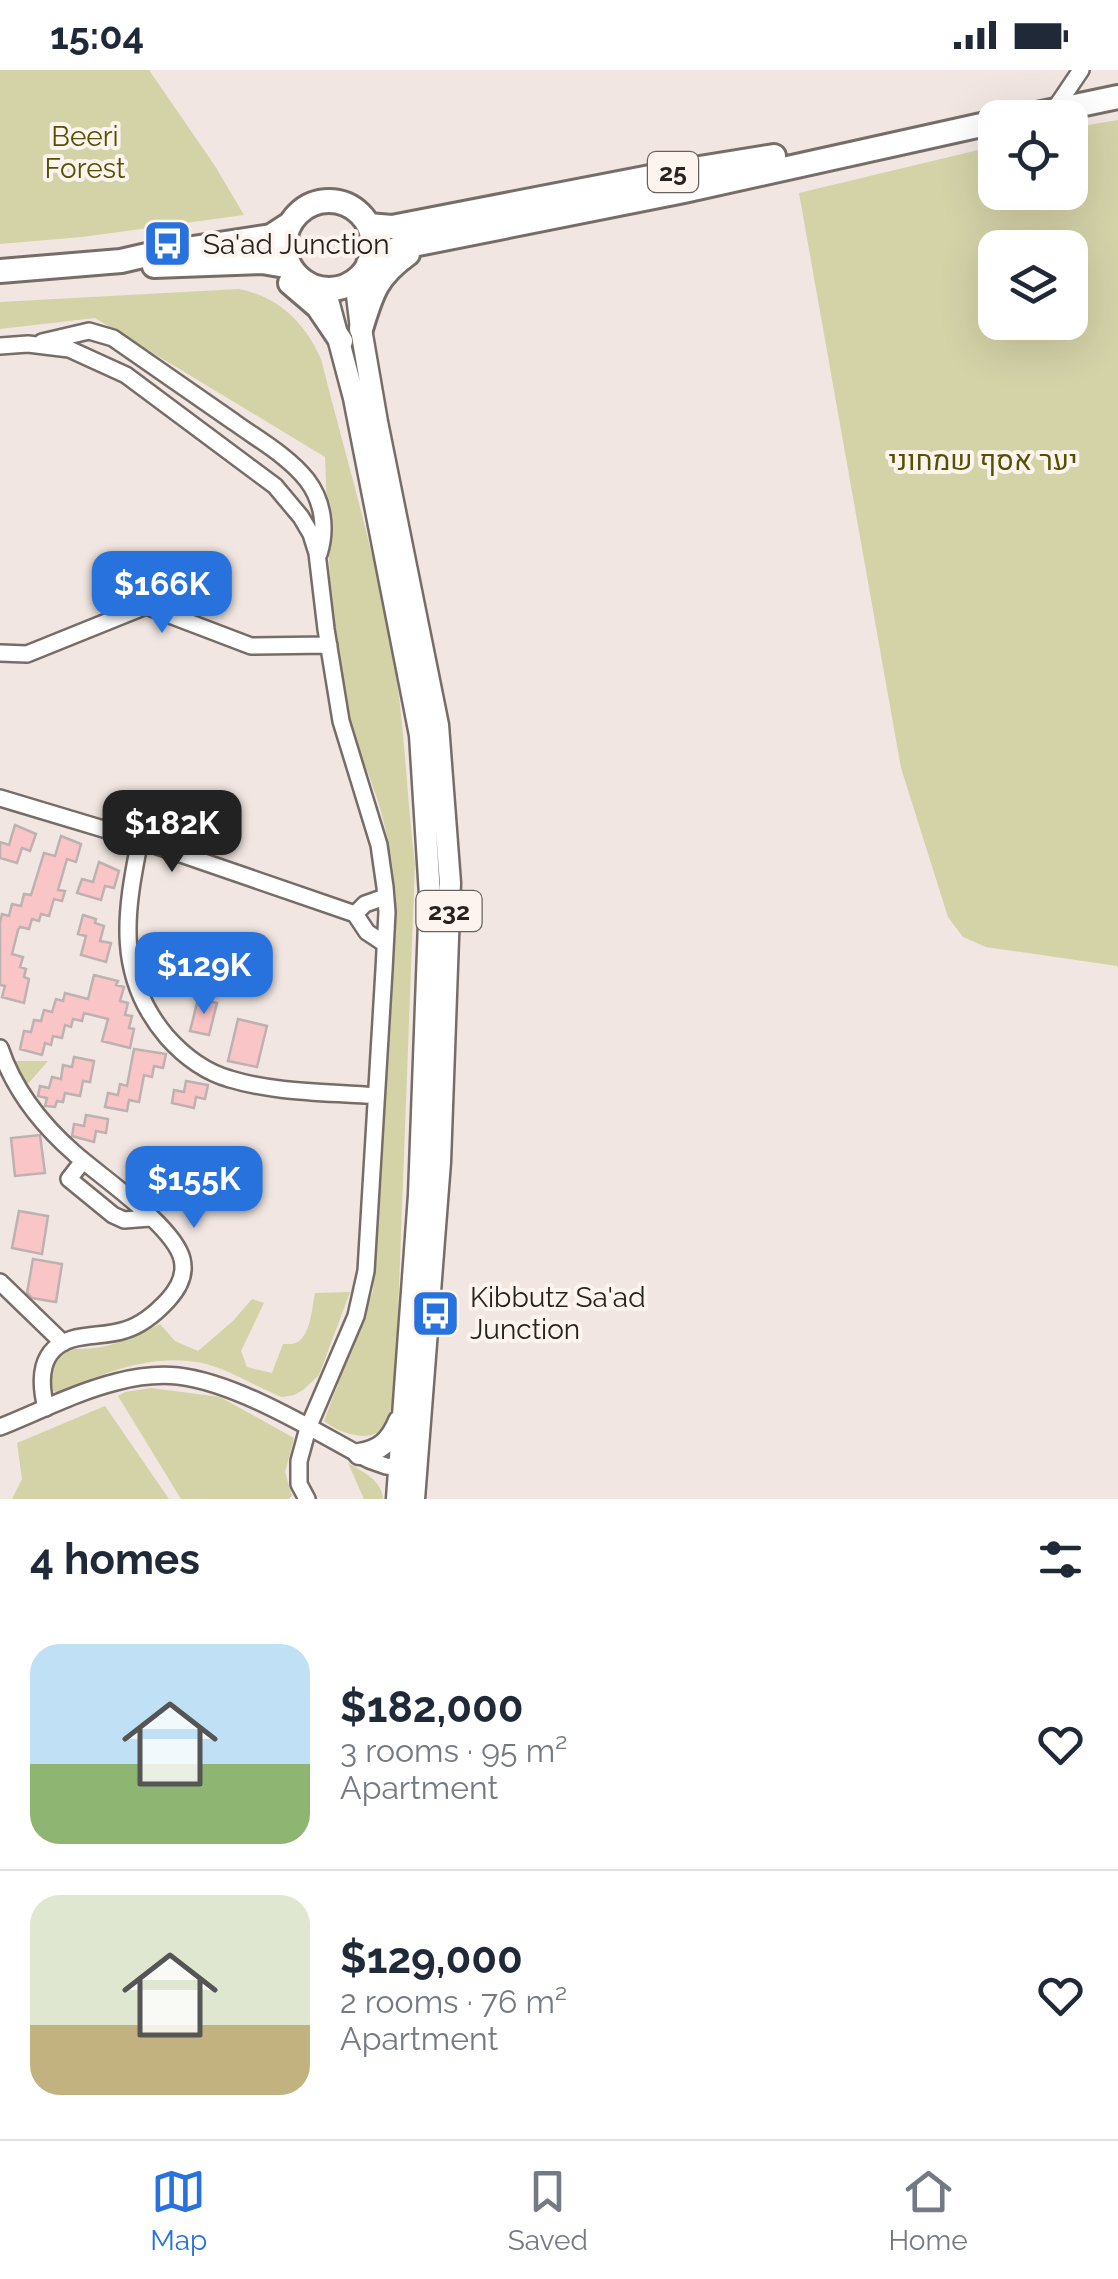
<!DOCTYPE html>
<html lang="en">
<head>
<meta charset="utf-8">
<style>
  :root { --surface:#fff; --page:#f2f2f3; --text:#1f2937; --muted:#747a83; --line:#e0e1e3; --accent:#2872dd }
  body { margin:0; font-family:Raleway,Heebo,sans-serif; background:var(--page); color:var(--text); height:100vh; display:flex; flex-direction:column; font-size:38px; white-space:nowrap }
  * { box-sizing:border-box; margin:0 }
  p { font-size:32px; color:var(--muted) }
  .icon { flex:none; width:55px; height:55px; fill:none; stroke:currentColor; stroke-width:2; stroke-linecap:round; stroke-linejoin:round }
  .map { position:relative; height:1429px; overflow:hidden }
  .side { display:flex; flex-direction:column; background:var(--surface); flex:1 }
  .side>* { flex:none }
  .fabs { position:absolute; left:978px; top:30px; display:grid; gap:20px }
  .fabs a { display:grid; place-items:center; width:110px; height:110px; border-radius:20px; background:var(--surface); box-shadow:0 10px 40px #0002; font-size:50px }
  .price { position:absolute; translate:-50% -85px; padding:0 22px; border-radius:20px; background:var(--accent); color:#fff; font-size:32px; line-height:65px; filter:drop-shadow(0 2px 5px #0008) }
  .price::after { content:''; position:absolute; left:50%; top:60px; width:30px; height:22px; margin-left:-15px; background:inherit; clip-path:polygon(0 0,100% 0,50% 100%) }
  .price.on { background:#222; color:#fff }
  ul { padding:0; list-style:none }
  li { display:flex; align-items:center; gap:30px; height:250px; padding:0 30px }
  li+li { border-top:2px solid var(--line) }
  li span { display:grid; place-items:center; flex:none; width:280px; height:200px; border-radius:30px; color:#555 }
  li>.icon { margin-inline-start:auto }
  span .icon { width:120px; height:120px; fill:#fffc; stroke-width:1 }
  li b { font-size:42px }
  h2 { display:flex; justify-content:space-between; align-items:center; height:120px; padding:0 30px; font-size:42px }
  .status { display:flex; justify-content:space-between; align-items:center; height:70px; padding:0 50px; background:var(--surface); direction:ltr }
  .status svg { height:28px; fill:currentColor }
  .dock { display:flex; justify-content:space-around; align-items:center; height:140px; border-top:2px solid var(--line); background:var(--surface); font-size:28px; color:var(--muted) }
  .dock a { display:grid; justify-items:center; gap:5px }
  .dock .on { color:var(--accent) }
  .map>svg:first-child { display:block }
  .green { fill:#d4d2a7; fill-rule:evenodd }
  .building { fill:#fac5c6; stroke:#bdb1b1; stroke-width:2.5 }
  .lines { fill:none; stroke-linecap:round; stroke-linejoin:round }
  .minor-casing { stroke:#766d68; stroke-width:20 }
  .major-casing { stroke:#766d68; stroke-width:25 }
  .highway-casing { stroke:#766d68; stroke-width:28 }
  .minor { stroke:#fff; stroke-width:15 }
  .major { stroke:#fff; stroke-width:20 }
  .highway { stroke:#fff; stroke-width:22 }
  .labels { text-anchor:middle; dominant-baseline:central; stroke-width:8; stroke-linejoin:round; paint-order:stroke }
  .shield { fill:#fef4ef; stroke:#68625f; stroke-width:2.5 }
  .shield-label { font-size:25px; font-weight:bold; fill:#272321 }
  .park-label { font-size:28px; fill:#565100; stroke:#fef4ef }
  .poi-label { font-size:28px; fill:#272321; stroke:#fef4ef; text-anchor:start }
</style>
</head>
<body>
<div class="status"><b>15:04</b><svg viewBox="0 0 49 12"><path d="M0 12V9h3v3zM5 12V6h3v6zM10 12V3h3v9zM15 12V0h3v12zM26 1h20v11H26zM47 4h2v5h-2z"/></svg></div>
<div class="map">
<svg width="1118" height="1429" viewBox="0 0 1118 1429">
  <rect width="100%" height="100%" fill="#f1e6e1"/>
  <!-- green -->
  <path class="green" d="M 0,0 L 149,0 L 215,96 L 244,145 L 82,167 L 0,174 Z
    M 1118,50 L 1118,898 L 1117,896 L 986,877 L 963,867 L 948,847 L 901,698 L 799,123 L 995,76 L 995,122 L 1070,122 L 1070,58 ZM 995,178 L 1070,178 L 1070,252 L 995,252 Z
    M 239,219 C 279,227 305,253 321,289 C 345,385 375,482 392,580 C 405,651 406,723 415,794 L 395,1322 C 389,1347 386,1371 355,1365 C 343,1363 333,1358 324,1351 L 373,1221 L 396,826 C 393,793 387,760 377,728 C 368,701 356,675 349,648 C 328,564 329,474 325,387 L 95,248 L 0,259 L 0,232 Z
    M 12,991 L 48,991 L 26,1016 Z
    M 350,1222 L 319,1305 L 303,1320 L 294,1325 L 282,1327 C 256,1317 229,1299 202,1293 C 151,1283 104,1303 58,1323 L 51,1320 L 50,1302 L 54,1286 C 73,1276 75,1280 95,1278 C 118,1275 139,1264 160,1254 L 175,1271 L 198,1281 L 233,1251 L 252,1229 L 264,1233 L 241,1281 L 247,1297 L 272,1303 L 283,1274 C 288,1274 295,1275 299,1271 C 311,1262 312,1237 315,1223 Z
    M 151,1318 L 220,1327 L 294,1368 L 285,1402 L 292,1426 L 288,1429 L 181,1429 L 118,1326 L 125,1322 Z
    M 105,1336 L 169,1429 L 12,1429 L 22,1409 L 17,1373 Z
    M 348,1393 C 363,1402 382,1410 383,1429 L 364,1429 Z"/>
  <!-- building -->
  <path class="building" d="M 15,755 L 36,764 L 30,781 L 22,778 L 17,793 L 0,788 L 0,772 L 9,775 Z
    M 61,766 L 81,774 L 76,792 L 67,789 L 58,820 L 65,821 L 62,831 L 54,829 L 49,846 L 41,844 L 39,851 L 32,849 L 29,859 L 20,857 L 18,860 L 12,884 L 23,887 L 20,897 L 26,899 L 24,907 L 29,909 L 24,933 L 2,927 L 5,916 L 0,915 L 0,853 L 2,844 L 9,846 L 12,834 L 21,836 L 24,824 L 31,825 L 44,783 L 55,786 Z
    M 99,792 L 119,801 L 114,818 L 105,816 L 101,830 L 77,823 L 82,809 L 93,812 Z
    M 83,845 L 96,849 L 95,853 L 104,856 L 100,871 L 111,873 L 106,892 L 81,885 L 86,866 L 78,864 Z
    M 94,905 L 118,911 L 116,915 L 124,917 L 120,931 L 128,933 L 125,945 L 132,946 L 129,958 L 134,959 L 130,978 L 102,971 L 108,949 L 84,943 L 82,951 L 73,949 L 71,957 L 65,955 L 62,968 L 53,966 L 51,975 L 45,973 L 42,985 L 20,979 L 24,961 L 31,962 L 34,950 L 41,951 L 44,940 L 52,942 L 56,929 L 63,931 L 65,923 L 88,929 Z
    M 198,929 L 217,933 L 209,965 L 190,961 Z
    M 238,949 L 267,956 L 257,997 L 228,991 Z
    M 134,979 L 166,984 L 163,998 L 154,996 L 152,1007 L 144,1005 L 139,1032 L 129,1030 L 127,1041 L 105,1037 L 108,1023 L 118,1025 L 120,1014 L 127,1016 Z
    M 74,987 L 94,991 L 90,1012 L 83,1011 L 80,1026 L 65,1023 L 63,1032 L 57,1031 L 55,1037 L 45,1036 L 47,1028 L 38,1026 L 40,1016 L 49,1018 L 52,1007 L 61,1009 L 63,995 L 72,997 Z
    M 186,1011 L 208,1015 L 205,1029 L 196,1027 L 194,1038 L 172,1033 L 174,1020 L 184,1022 Z
    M 86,1045 L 108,1049 L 106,1063 L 96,1061 L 94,1072 L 72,1066 L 74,1054 L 84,1056 Z
    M 40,1065 L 45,1103 L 15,1106 L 11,1068 Z
    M 19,1141 L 48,1146 L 42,1184 L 12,1178 Z
    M 33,1189 L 62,1194 L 56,1232 L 32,1228 L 27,1223 Z"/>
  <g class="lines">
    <defs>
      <path id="minor" d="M 1054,40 L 1081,0
        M 42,272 L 89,261 L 113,268 C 154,296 194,324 234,352 C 259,370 288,386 307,410 C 323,431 327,459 319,484
        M 0,276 L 28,274 L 69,279 L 126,305 L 275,416 L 301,447 L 311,464 L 317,483 L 326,559 L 341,651 L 379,775 L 385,817 L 387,842 L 384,900 L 366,1201 L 356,1246 L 308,1358 L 299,1391 L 299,1414 L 307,1429
        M 0,583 L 27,584 L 146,536 L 251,576 L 329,575
        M 0,728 L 140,770 L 355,844
        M 140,770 C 125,843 115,906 167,967 C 184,986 205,1002 230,1009 C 276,1023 328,1022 376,1026
        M 385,874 L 367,862 L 355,844 L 365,834 L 385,827
        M 0,978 C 14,1020 41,1054 74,1083 C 101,1107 174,1156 182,1189 C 186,1205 179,1218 168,1230 C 156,1243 142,1255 125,1260 C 108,1266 89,1264 72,1269 C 39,1279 39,1310 46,1338
        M 83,1091 L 69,1109 L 113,1145 L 124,1150 L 150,1148
        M 0,1212 L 63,1273
        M 0,1357 C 38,1342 76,1322 116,1312 C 135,1307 158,1304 178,1306 C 238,1313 315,1361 369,1390 L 386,1396 L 407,1398"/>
      <path id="major" d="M 362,203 L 357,225 L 361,259 L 377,352 L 438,655 L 450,813 L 440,1092 L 414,1429
        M 318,218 L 328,230 L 354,328 L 420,665 L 430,825 L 419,1125 L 397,1429
        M 359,1384 C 380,1381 391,1371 399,1351"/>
      <path id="highway" d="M 1018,48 L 1118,27
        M285 175a44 44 0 1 1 88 0a44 44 0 1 1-88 0Z
        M 368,155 L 392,157 L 681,101 L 774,86
        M 368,194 L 398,178 L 684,121 L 995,52
        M 154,196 L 262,192 L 291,197
        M 0,201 L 121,191 L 147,185 L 271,166 L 291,153
        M 290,213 L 318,237 L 341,271
        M 361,259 C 372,223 376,207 408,184"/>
    </defs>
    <!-- minor casing -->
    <use href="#minor" class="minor-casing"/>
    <!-- major casing -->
    <use href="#major" class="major-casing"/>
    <!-- highway casing -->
    <use href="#highway" class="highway-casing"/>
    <!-- minor -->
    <use href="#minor" class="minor"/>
    <!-- major -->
    <use href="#major" class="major"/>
    <!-- highway -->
    <use href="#highway" class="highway"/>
  </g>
  <!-- icons -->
  <defs>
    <symbol id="bus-square" viewBox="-11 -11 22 22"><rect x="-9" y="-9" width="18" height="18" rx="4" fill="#2872dd" stroke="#fef4ef"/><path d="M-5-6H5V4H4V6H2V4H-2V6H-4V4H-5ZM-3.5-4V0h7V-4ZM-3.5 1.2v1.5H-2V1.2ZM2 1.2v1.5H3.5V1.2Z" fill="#fff"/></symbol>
  </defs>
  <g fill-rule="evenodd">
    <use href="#bus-square" x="140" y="146" width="55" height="55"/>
    <use href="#bus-square" x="408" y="1216" width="55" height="55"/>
  </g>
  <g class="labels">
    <!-- shield labels -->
    <g class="shield">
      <rect x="648" y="82" width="50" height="40" rx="8"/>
      <rect x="416.5" y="821" width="65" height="40" rx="8"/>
    </g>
    <g class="shield-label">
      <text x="673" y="102">25</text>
      <text x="449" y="841">232</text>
    </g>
    <!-- park labels -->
    <g class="park-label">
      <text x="85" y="66">Beeri<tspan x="85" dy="32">Forest</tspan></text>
      <text x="983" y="390">יער אסף שמחוני</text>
    </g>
    <!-- poi labels -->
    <g class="poi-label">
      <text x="203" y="174">Sa'ad Junction</text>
      <text x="470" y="1227">Kibbutz Sa'ad<tspan x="470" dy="32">Junction</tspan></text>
    </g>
  </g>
</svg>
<div class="fabs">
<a><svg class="icon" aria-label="locate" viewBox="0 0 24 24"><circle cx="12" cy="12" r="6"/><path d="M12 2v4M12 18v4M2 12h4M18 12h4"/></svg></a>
<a><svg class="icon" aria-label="layers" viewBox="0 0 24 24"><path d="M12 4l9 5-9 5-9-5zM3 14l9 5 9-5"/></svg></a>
</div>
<b class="price" style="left:162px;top:566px">$166K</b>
<b class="price on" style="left:172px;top:805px">$182K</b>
<b class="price" style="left:204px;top:947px">$129K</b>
<b class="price" style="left:194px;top:1161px">$155K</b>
</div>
<section class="side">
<h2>4 homes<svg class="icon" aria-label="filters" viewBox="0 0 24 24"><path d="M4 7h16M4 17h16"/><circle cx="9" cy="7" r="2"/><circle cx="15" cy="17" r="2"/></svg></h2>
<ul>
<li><span style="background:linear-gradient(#bfe0f5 60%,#8fb573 0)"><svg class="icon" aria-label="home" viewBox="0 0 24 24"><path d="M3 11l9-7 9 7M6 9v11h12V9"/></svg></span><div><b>$182,000</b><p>3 rooms · 95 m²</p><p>Apartment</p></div><svg class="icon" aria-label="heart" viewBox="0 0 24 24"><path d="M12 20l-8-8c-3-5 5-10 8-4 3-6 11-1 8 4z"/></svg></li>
<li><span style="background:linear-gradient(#dfe7d0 65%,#c2b280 0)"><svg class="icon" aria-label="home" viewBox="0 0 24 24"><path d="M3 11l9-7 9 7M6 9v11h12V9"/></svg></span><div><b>$129,000</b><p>2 rooms · 76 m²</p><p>Apartment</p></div><svg class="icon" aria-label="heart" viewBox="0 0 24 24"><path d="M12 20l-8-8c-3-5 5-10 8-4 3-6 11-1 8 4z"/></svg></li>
</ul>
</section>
<nav class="dock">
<a class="on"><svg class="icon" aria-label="map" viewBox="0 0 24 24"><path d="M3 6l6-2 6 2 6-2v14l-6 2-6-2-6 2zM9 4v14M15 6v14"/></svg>Map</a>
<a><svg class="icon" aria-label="saved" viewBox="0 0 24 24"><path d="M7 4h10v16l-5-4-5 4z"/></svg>Saved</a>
<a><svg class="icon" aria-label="home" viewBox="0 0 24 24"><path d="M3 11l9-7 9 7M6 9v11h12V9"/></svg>Home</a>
</nav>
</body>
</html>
